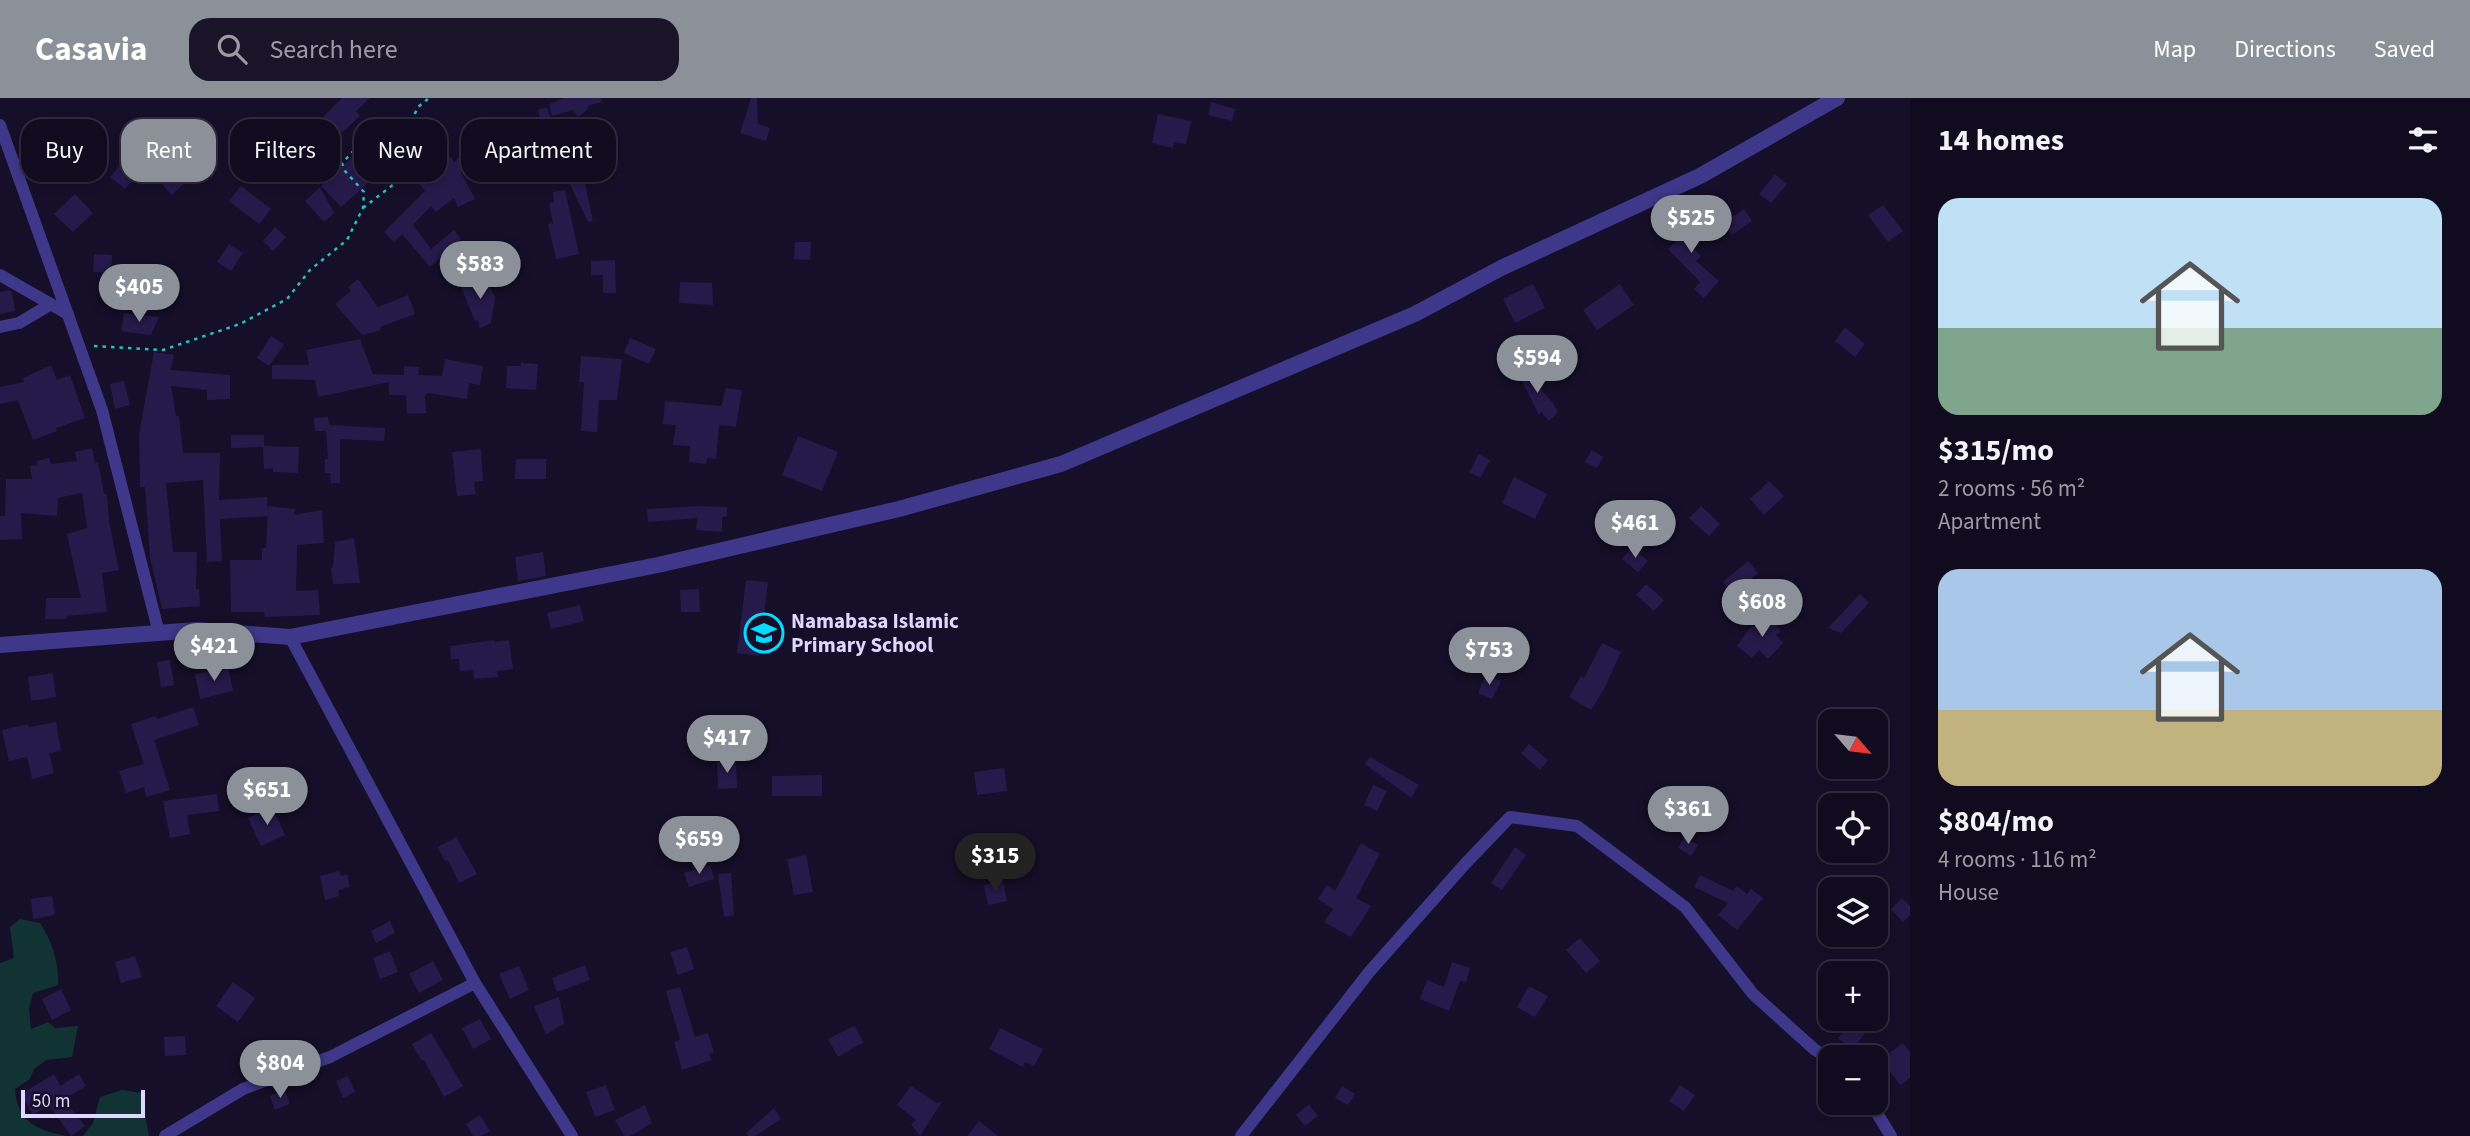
<!DOCTYPE html>
<html lang="en">
<head>
<meta charset="utf-8">
<style>
  :root { --surface:#100b1f; --page:#191428; --text:#f1f3f6; --muted:#9c9ba4; --line:#302b3d; --accent:#8c9099 }
  body { margin:0; font-family:"Source Sans 3",sans-serif; background:var(--page); color:var(--text); height:100vh; display:flex; flex-direction:column; font-size:26px; white-space:nowrap }
  * { box-sizing:border-box; margin:0 }
  p { font-size:23px; color:var(--muted) }
  .icon { flex:none; width:38px; height:38px; fill:none; stroke:currentColor; stroke-width:2; stroke-linecap:round; stroke-linejoin:round }
  .map { position:relative; flex:1; overflow:hidden }
  .drawer { display:flex; flex-direction:column; background:var(--surface); width:560px }
  .drawer>* { flex:none }
  .guide { position:absolute; left:21px; top:21px; width:665px; height:63px; display:flex; gap:14px }
  .needle { width:46px; rotate:118deg }
  .fabs { position:absolute; left:1818px; top:611px; display:grid; gap:14px }
  .fabs a { display:grid; place-items:center; width:70px; height:70px; border-radius:14px; background:var(--surface); box-shadow:0 4px 10px #0003,0 0 0 2px var(--line); font-size:35px }
  .scale { position:absolute; left:21px; bottom:18px; width:124px; box-sizing:border-box; padding-left:7px; border:4px solid #ded7ff; border-top:0; font-size:19px; line-height:24px; white-space:nowrap; color:#ded7ff; -webkit-text-stroke:5px #150f29; paint-order:stroke }
  .price { position:absolute; translate:-50% -60px; padding:0 16px; border-radius:24px; background:var(--accent); color:#fff; font-size:23px; line-height:46px; filter:drop-shadow(0 2px 4px #0008) }
  .price::after { content:''; position:absolute; left:50%; top:42px; width:21px; height:16px; margin-left:-10px; background:inherit; clip-path:polygon(0 0,100% 0,50% 100%) }
  .price.selected { background:#222; color:#fff }
  ul { padding:0; list-style:none }
  li { display:grid; align-content:center; gap:14px; height:371px; padding:0 28px }
  li span { display:grid; place-items:center; height:217px; border-radius:21px; color:#555 }
  li>.icon { margin-inline-start:auto }
  span .icon { width:126px; height:126px; fill:#fffc; stroke-width:1 }
  li b { font-size:30px }
  h2 { display:flex; justify-content:space-between; align-items:center; height:84px; padding:0 28px; font-size:30px }
  .chip { padding:0 24px; border-radius:21px; background:var(--surface); box-shadow:0 4px 10px #0003,0 0 0 2px var(--line); font-size:24px; line-height:63px }
  .chip.selected { background:var(--accent); color:#fff }
  header { display:flex; align-items:center; gap:42px; box-sizing:border-box; height:98px; padding:0 35px; background:var(--accent); color:#fff }
  header strong { font-size:33px }
  nav { display:flex; gap:38px; margin-inline-start:auto; font-size:24px }
  .search { width:490px; height:63px; background:var(--page); display:flex; align-items:center; gap:18px; box-sizing:border-box; padding:0 24px; border-radius:21px; color:var(--muted); font-size:26px }
  main { display:flex; flex:1; min-height:0 }
  .map>svg:first-child { display:block }
  .green { fill:#123334 }
  .building { fill:#261a4b }
  .lines { fill:none; stroke-linecap:round; stroke-linejoin:round }
  .path { stroke:#2ac0be; stroke-width:2.5; stroke-dasharray:3.5 5; stroke-linecap:butt }
  .minor { stroke:#3f388a; stroke-width:12 }
  .tertiary { stroke:#3f388a; stroke-width:16 }
  .labels { text-anchor:middle; dominant-baseline:central; stroke-width:7; stroke-linejoin:round; paint-order:stroke }
  .poi-label { font-size:21px; font-weight:bold; fill:#ded7ff; stroke:#150f29; text-anchor:start }
</style>
</head>
<body>
<header>
<strong>Casavia</strong>
<div class="search"><svg class="icon" aria-label="search" viewBox="0 0 24 24"><circle cx="10" cy="10" r="6"/><path d="M15 15l6 6"/></svg>Search here</div>
<nav><a>Map</a><a>Directions</a><a>Saved</a></nav>
</header>
<main>
<div class="map">
<svg width="1910" height="1038" viewBox="0 0 1910 1038">
  <rect width="100%" height="100%" fill="#150f29"/>
  <!-- green -->
  <path class="green" d="M 20,821 L 40,825 C 52,843 59,865 58,887 L 33,895 L 29,911 L 31,931 L 48,924 L 55,930 L 78,928 L 72,959 L 46,962 L 34,971 L 30,981 L 15,991 C 17,1024 37,1032 66,1038 L 0,1038 L 0,865 L 14,860 L 10,829 Z
    M 122,992 L 141,995 L 149,1038 L 83,1038 L 93,1025 L 100,999 Z"/>
  <!-- building -->
  <path class="building" d="M 342,0 L 370,0 L 356,13 L 360,18 L 334,42 L 326,34 L 315,45 L 306,36 Z
    M 564,0 L 601,0 L 602,4 L 587,8 L 589,10 L 578,19 L 573,12 L 552,18 L 549,6 Z
    M 751,0 L 757,0 L 758,26 L 770,30 L 766,43 L 740,35 Z
    M 1211,4 L 1235,11 L 1232,23 L 1208,17 Z
    M 547,9 L 559,45 L 565,43 L 570,60 L 602,56 L 605,72 L 583,76 L 593,123 L 588,124 L 556,57 L 549,59 L 538,12 Z
    M 1158,16 L 1191,23 L 1186,46 L 1174,44 L 1173,50 L 1152,45 Z
    M 383,34 L 394,41 L 379,63 L 384,67 L 365,88 L 341,109 L 321,88 L 360,52 L 362,54 L 365,51 L 369,54 Z
    M 443,49 L 454,64 L 467,54 L 475,65 L 461,74 L 475,101 L 458,109 L 454,100 L 436,114 L 431,108 L 413,127 L 431,151 L 454,132 L 461,141 L 430,169 L 402,136 L 394,144 L 384,134 L 425,93 L 415,80 L 429,69 L 425,63 Z
    M 180,64 L 193,77 L 172,97 L 160,84 Z
    M 120,67 L 135,79 L 125,91 L 110,79 Z
    M 1775,76 L 1787,86 L 1771,105 L 1759,96 Z
    M 241,88 L 271,111 L 259,126 L 229,103 Z
    M 320,89 L 334,115 L 324,124 L 305,103 Z
    M 565,92 L 579,156 L 556,161 L 548,126 L 553,125 L 549,105 L 554,104 L 553,94 Z
    M 75,96 L 93,115 L 73,134 L 54,116 Z
    M 1883,107 L 1903,133 L 1888,144 L 1868,117 Z
    M 1744,111 L 1752,123 L 1732,137 L 1723,125 Z
    M 1690,115 L 1698,129 L 1682,139 L 1701,158 L 1696,163 L 1719,183 L 1704,200 L 1694,191 L 1700,184 L 1668,151 L 1680,139 L 1678,141 L 1670,126 Z
    M 275,129 L 286,139 L 273,153 L 263,143 Z
    M 795,144 L 811,144 L 810,162 L 794,161 Z
    M 229,146 L 243,155 L 231,173 L 217,164 Z
    M 94,156 L 112,157 L 111,175 L 93,174 Z
    M 615,162 L 616,195 L 603,195 L 603,177 L 591,177 L 591,163 Z
    M 484,178 L 495,199 L 491,225 L 479,231 L 478,222 L 475,223 L 461,189 Z
    M 358,181 L 378,209 L 408,197 L 415,216 L 380,229 L 381,232 L 362,237 L 335,206 L 351,193 L 348,189 Z
    M 680,184 L 712,185 L 713,207 L 679,205 Z
    M 1533,186 L 1545,210 L 1515,225 L 1503,201 Z
    M 1620,186 L 1634,207 L 1597,232 L 1583,212 Z
    M 9,192 L 12,194 L 15,213 L 0,216 L 0,194 Z
    M 124,215 L 159,219 L 151,237 L 121,233 Z
    M 1845,229 L 1865,246 L 1855,259 L 1835,243 Z
    M 271,238 L 284,247 L 269,268 L 257,260 Z
    M 630,240 L 656,251 L 649,266 L 624,255 Z
    M 360,241 L 373,276 L 404,277 L 404,268 L 419,269 L 418,277 L 442,278 L 445,261 L 483,268 L 480,287 L 469,285 L 467,301 L 427,295 L 425,298 L 426,315 L 407,316 L 406,297 L 389,297 L 389,284 L 318,299 L 315,282 L 272,281 L 272,267 L 309,267 L 306,252 Z
    M 154,254 L 174,257 L 171,272 L 230,277 L 230,301 L 207,302 L 207,292 L 171,288 L 176,318 L 179,318 L 183,355 L 220,355 L 219,402 L 267,399 L 268,418 L 220,421 L 222,463 L 207,464 L 203,382 L 166,385 L 173,454 L 197,454 L 196,491 L 199,491 L 200,508 L 162,511 L 150,459 L 145,389 L 140,389 L 139,336 Z
    M 581,258 L 622,261 L 617,302 L 599,302 L 597,334 L 581,333 L 584,284 L 579,284 Z
    M 1518,264 L 1553,305 L 1558,314 L 1549,323 L 1541,314 L 1539,317 L 1514,267 Z
    M 521,265 L 538,266 L 536,292 L 506,290 L 507,268 L 521,268 Z
    M 51,267 L 57,282 L 70,277 L 85,320 L 56,330 L 57,333 L 33,342 L 18,302 L 0,306 L 0,289 L 24,284 L 23,280 Z
    M 124,283 L 130,307 L 115,311 L 110,286 Z
    M 726,290 L 742,292 L 736,329 L 719,327 L 716,361 L 707,360 L 706,366 L 689,364 L 690,348 L 673,347 L 676,327 L 663,326 L 665,303 L 721,308 Z
    M 328,319 L 329,327 L 385,330 L 384,343 L 340,341 L 340,385 L 331,385 L 330,375 L 325,375 L 325,361 L 328,361 L 326,333 L 315,333 L 314,320 Z
    M 231,337 L 264,337 L 264,348 L 299,349 L 298,375 L 273,374 L 273,370 L 264,371 L 263,349 L 231,350 Z
    M 798,338 L 838,354 L 822,393 L 782,377 Z
    M 92,350 L 95,365 L 98,364 L 104,396 L 107,396 L 109,423 L 119,472 L 102,475 L 107,514 L 67,518 L 66,521 L 45,521 L 46,500 L 81,500 L 67,436 L 87,430 L 82,395 L 58,400 L 57,418 L 21,415 L 22,441 L 0,442 L 0,418 L 5,418 L 6,381 L 32,381 L 30,368 L 38,367 L 37,363 L 49,360 L 51,366 L 77,363 L 75,354 Z
    M 481,351 L 483,383 L 474,384 L 476,396 L 457,398 L 452,354 Z
    M 1592,352 L 1603,359 L 1597,370 L 1585,364 Z
    M 1479,356 L 1490,362 L 1480,380 L 1469,374 Z
    M 516,361 L 546,361 L 546,381 L 515,381 Z
    M 1514,379 L 1547,396 L 1535,421 L 1502,405 Z
    M 1769,383 L 1784,398 L 1764,417 L 1750,401 Z
    M 268,408 L 295,411 L 294,417 L 322,412 L 324,445 L 297,447 L 296,493 L 318,492 L 320,517 L 265,519 L 264,514 L 231,514 L 230,462 L 262,462 L 262,450 L 266,450 Z
    M 699,408 L 727,409 L 727,418 L 722,419 L 722,434 L 696,432 L 697,420 L 648,424 L 647,411 Z
    M 1701,408 L 1720,426 L 1709,438 L 1689,420 Z
    M 354,440 L 360,485 L 333,486 L 331,470 L 333,469 L 335,444 Z
    M 1632,449 L 1648,463 L 1638,474 L 1622,461 Z
    M 543,454 L 546,478 L 518,483 L 515,459 Z
    M 1748,463 L 1758,475 L 1733,496 L 1723,484 Z
    M 746,482 L 768,484 L 759,558 L 737,555 Z
    M 1646,486 L 1664,502 L 1654,513 L 1636,497 Z
    M 699,491 L 700,514 L 681,514 L 680,492 Z
    M 1860,496 L 1869,505 L 1841,535 L 1828,530 Z
    M 580,507 L 584,523 L 551,531 L 547,515 Z
    M 1770,517 L 1781,534 L 1776,537 L 1783,545 L 1768,561 L 1759,552 L 1752,560 L 1737,548 L 1749,531 Z
    M 494,542 L 494,544 L 509,542 L 513,571 L 497,573 L 498,579 L 474,581 L 473,572 L 460,573 L 459,561 L 451,561 L 450,548 Z
    M 1602,545 L 1621,554 L 1604,591 L 1591,612 L 1569,599 L 1581,578 L 1584,580 Z
    M 170,562 L 174,587 L 161,589 L 157,564 Z
    M 228,569 L 233,593 L 200,601 L 195,576 Z
    M 53,575 L 56,599 L 31,603 L 28,579 Z
    M 1486,576 L 1501,583 L 1492,601 L 1478,595 Z
    M 193,609 L 199,627 L 154,642 L 170,692 L 146,699 L 144,689 L 126,695 L 119,673 L 144,666 L 131,626 L 156,618 L 157,621 Z
    M 56,624 L 61,653 L 49,655 L 54,675 L 32,681 L 27,659 L 9,663 L 2,632 L 28,626 L 29,629 Z
    M 1529,646 L 1548,662 L 1540,672 L 1521,655 Z
    M 1370,659 L 1419,687 L 1411,700 L 1365,666 Z
    M 736,663 L 737,690 L 718,691 L 717,664 Z
    M 1004,670 L 1007,693 L 977,697 L 974,674 Z
    M 822,677 L 822,698 L 772,698 L 772,678 Z
    M 1373,687 L 1387,693 L 1377,713 L 1364,707 Z
    M 217,696 L 219,713 L 187,717 L 190,736 L 170,740 L 163,703 Z
    M 1664,702 L 1683,719 L 1673,729 L 1655,712 Z
    M 272,709 L 285,737 L 261,748 L 248,720 Z
    M 456,739 L 477,776 L 459,785 L 448,762 L 445,763 L 438,749 Z
    M 1684,739 L 1698,747 L 1691,758 L 1678,750 Z
    M 1361,745 L 1380,756 L 1356,800 L 1371,808 L 1351,839 L 1324,824 L 1333,811 L 1318,801 L 1327,787 L 1335,793 Z
    M 1515,749 L 1526,757 L 1502,792 L 1491,785 Z
    M 806,757 L 813,794 L 794,797 L 787,761 Z
    M 710,767 L 714,781 L 689,789 L 684,775 Z
    M 339,773 L 341,778 L 347,776 L 350,789 L 338,792 L 339,798 L 325,802 L 320,778 Z
    M 731,775 L 734,817 L 724,819 L 718,776 Z
    M 1700,777 L 1733,793 L 1736,789 L 1739,790 L 1747,796 L 1751,791 L 1763,800 L 1737,832 L 1718,817 L 1728,805 L 1694,789 Z
    M 1003,783 L 1007,803 L 988,807 L 984,787 Z
    M 52,798 L 55,817 L 33,821 L 31,801 Z
    M 1902,800 L 1910,808 L 1910,817 L 1903,824 L 1891,811 Z
    M 390,823 L 395,835 L 376,845 L 371,833 Z
    M 1580,840 L 1600,863 L 1586,875 L 1566,852 Z
    M 687,849 L 694,871 L 678,877 L 670,854 Z
    M 390,853 L 398,874 L 380,881 L 373,860 Z
    M 135,858 L 142,879 L 121,885 L 115,864 Z
    M 433,863 L 443,882 L 419,895 L 409,876 Z
    M 1452,864 L 1470,870 L 1466,884 L 1460,883 L 1449,913 L 1420,901 L 1427,882 L 1444,889 Z
    M 585,867 L 590,882 L 557,894 L 552,880 Z
    M 519,868 L 529,892 L 510,901 L 499,876 Z
    M 233,884 L 255,900 L 238,924 L 216,908 Z
    M 1529,888 L 1548,898 L 1535,919 L 1517,909 Z
    M 680,889 L 695,939 L 708,935 L 714,955 L 709,956 L 712,962 L 682,972 L 674,944 L 680,942 L 666,893 Z
    M 61,891 L 71,912 L 52,922 L 42,901 Z
    M 559,899 L 564,925 L 546,937 L 534,908 Z
    M 1854,920 L 1862,920 L 1871,928 L 1852,951 L 1838,940 Z
    M 480,921 L 491,941 L 473,951 L 462,930 Z
    M 854,928 L 864,944 L 838,959 L 828,941 Z
    M 1000,930 L 1043,951 L 1034,968 L 1025,964 L 1023,969 L 989,951 Z
    M 431,935 L 463,988 L 444,999 L 424,962 L 422,963 L 412,946 Z
    M 185,938 L 186,957 L 165,958 L 164,939 Z
    M 1903,945 L 1910,954 L 1910,980 L 1900,987 L 1881,961 Z
    M 54,976 L 60,988 L 79,976 L 86,988 L 64,1001 L 85,1028 L 71,1038 L 49,1007 L 33,1017 L 21,996 Z
    M 348,978 L 355,994 L 343,1000 L 336,983 Z
    M 606,987 L 615,1012 L 595,1019 L 586,994 Z
    M 1680,987 L 1695,997 L 1684,1013 L 1669,1003 Z
    M 911,988 L 937,1005 L 942,1004 L 920,1038 L 911,1026 L 916,1022 L 897,1007 Z
    M 1342,988 L 1355,996 L 1348,1007 L 1335,1000 Z
    M 285,992 L 290,1006 L 275,1012 L 270,998 Z
    M 1309,1006 L 1318,1018 L 1305,1028 L 1296,1017 Z
    M 645,1007 L 652,1025 L 630,1038 L 624,1038 L 615,1022 Z
    M 774,1010 L 781,1021 L 755,1038 L 748,1038 L 746,1035 Z
    M 480,1017 L 490,1033 L 481,1038 L 473,1038 L 466,1026 Z
    M 979,1023 L 998,1038 L 967,1038 Z"/>
  <g class="lines">
    <!-- path -->
    <path class="path" d="M 363,110 L 394,86 L 412,62 L 412,23
      M 94,248 L 163,252 L 240,226 L 287,201 L 310,172 L 347,142 L 363,110 L 364,94 L 344,72 L 342,65 L 364,42 L 412,22 L 418,9 L 429,0"/>
    <!-- minor -->
    <path class="minor" d="M 0,27 L 102,312 L 159,535
      M 0,177 L 68,216
      M 0,229 L 19,225 L 51,206
      M 290,539 L 475,885 L 572,1038
      M 1870,1004 L 1891,1038
      M 165,1038 L 243,991 L 330,959 L 475,885
      M 1241,1038 L 1370,873 L 1465,766 L 1510,719 L 1577,728 L 1685,809 L 1753,896 L 1815,952 L 1830,960"/>
    <!-- tertiary -->
    <path class="tertiary" d="M 0,547 L 197,532 L 290,539 L 658,467 L 899,411 L 1061,366 L 1415,216 L 1501,170 L 1700,78 L 1837,0"/>
  </g>
  <!-- icons -->
  <defs>
    <symbol id="school-ring" viewBox="-11 -11 22 22"><circle r="9.5" fill="#150f29" stroke="#03dbff" stroke-width="1.5"/><path d="M0-5L7-2L0 1L-7-2ZM-4 1L0 2.5L4 1V4Q0 6-4 4Z" fill="#03dbff"/></symbol>
  </defs>
  <g fill-rule="evenodd">
    <use href="#school-ring" x="742" y="513" width="44" height="44"/>
  </g>
  <g class="labels">
    <!-- poi labels -->
    <g class="poi-label">
      <text x="791" y="523">Namabasa Islamic<tspan x="791" dy="24">Primary School</tspan></text>
    </g>
  </g>
</svg>
<div class="fabs">
<a><svg class="needle" viewBox="-14 -14 28 28"><path d="M0-13l5 13h-10z" fill="#e53935"/><path d="M0 13l5-13h-10z" fill="#9c9ba4"/></svg></a>
<a><svg class="icon" aria-label="locate" viewBox="0 0 24 24"><circle cx="12" cy="12" r="6"/><path d="M12 2v4M12 18v4M2 12h4M18 12h4"/></svg></a>
<a><svg class="icon" aria-label="layers" viewBox="0 0 24 24"><path d="M12 4l9 5-9 5-9-5zM3 14l9 5 9-5"/></svg></a>
<a>+</a>
<a>−</a>
</div>
<div class="scale">50 m</div>
<b class="price" style="left:1691px;top:157px">$525</b>
<b class="price" style="left:480px;top:203px">$583</b>
<b class="price" style="left:139px;top:226px">$405</b>
<b class="price" style="left:1537px;top:297px">$594</b>
<b class="price" style="left:1635px;top:462px">$461</b>
<b class="price" style="left:1762px;top:541px">$608</b>
<b class="price" style="left:214px;top:585px">$421</b>
<b class="price" style="left:1489px;top:589px">$753</b>
<b class="price" style="left:727px;top:677px">$417</b>
<b class="price" style="left:267px;top:729px">$651</b>
<b class="price" style="left:1688px;top:748px">$361</b>
<b class="price" style="left:699px;top:778px">$659</b>
<b class="price selected" style="left:995px;top:795px">$315</b>
<b class="price" style="left:280px;top:1002px">$804</b>
<div class="guide">
<a class="chip">Buy</a>
<a class="chip selected">Rent</a>
<a class="chip">Filters</a>
<a class="chip">New</a>
<a class="chip">Apartment</a>
</div>
</div>
<section class="drawer">
<h2>14 homes<svg class="icon" aria-label="filters" viewBox="0 0 24 24"><path d="M4 7h16M4 17h16"/><circle cx="9" cy="7" r="2"/><circle cx="15" cy="17" r="2"/></svg></h2>
<ul>
<li><span style="background:linear-gradient(#bfe0f5 60%,#7fa58c 0)"><svg class="icon" aria-label="home" viewBox="0 0 24 24"><path d="M3 11l9-7 9 7M6 9v11h12V9"/></svg></span><div><b>$315/mo</b><p>2 rooms · 56 m²</p><p>Apartment</p></div></li>
<li><span style="background:linear-gradient(#a9c7e8 65%,#c2b280 0)"><svg class="icon" aria-label="home" viewBox="0 0 24 24"><path d="M3 11l9-7 9 7M6 9v11h12V9"/></svg></span><div><b>$804/mo</b><p>4 rooms · 116 m²</p><p>House</p></div></li>
</ul>
</section>
</main>
</body>
</html>
